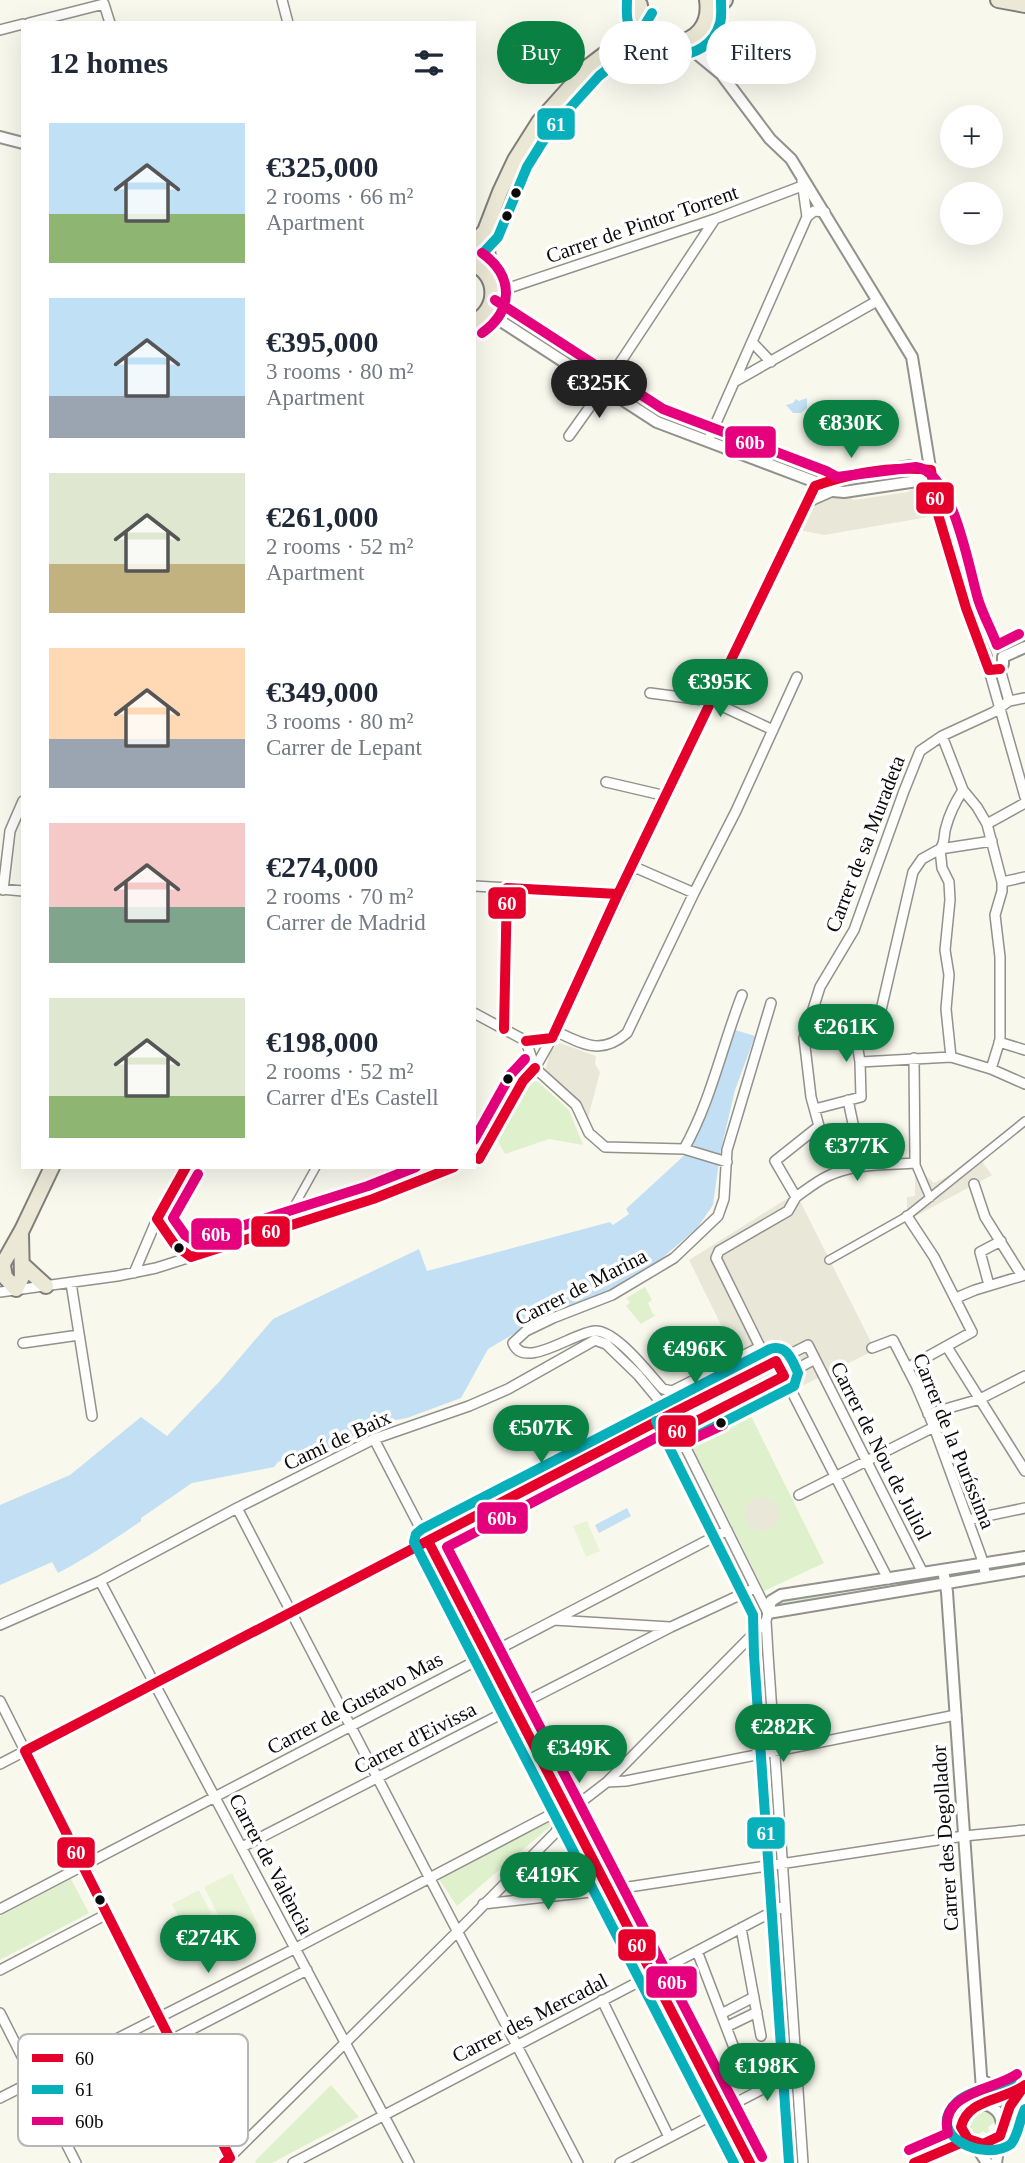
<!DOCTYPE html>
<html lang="en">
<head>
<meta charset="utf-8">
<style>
  :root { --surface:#fff; --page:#f6f6f7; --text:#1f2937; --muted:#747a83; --accent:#0b8043 }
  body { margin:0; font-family:"Times New Roman",serif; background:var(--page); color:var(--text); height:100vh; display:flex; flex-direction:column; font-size:26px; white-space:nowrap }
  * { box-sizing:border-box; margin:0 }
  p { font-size:23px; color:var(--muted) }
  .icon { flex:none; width:38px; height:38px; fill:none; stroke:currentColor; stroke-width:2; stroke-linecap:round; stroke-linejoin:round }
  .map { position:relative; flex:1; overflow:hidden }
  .panel { position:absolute; left:21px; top:21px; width:455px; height:1148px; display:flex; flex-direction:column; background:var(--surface); border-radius:0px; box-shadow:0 7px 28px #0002 }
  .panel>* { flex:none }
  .top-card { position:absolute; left:497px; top:21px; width:422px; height:63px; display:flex; gap:14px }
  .buttons { position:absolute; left:940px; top:105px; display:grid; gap:14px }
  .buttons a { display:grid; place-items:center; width:63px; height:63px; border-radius:50%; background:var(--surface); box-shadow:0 7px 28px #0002; font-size:35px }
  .price { position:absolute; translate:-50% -60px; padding:0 16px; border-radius:24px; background:var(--accent); color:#fff; font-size:23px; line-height:46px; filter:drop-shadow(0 2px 4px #0008) }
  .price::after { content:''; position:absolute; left:50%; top:42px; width:21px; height:16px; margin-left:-10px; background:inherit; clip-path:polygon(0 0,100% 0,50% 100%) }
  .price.on { background:#222; color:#fff }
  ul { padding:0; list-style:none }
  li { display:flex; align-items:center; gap:21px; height:175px; padding:0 28px }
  li span { display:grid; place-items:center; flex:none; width:196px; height:140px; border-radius:0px; color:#555 }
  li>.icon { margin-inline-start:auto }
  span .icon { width:84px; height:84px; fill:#fffc; stroke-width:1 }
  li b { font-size:30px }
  h2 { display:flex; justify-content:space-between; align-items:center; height:84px; padding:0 28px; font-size:30px }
  .chip { padding:0 24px; border-radius:32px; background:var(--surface); box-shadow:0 7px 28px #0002; font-size:24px; line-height:63px }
  .chip.on { background:var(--accent); color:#fff }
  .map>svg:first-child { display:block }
  .green { fill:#dff0cd }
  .pitch { fill:#e9f4d6 }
  .plaza { fill:#e9e7d8 }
  .water { fill:#c2dff4 }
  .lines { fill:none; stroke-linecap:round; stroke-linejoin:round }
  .pedestrian-casing { stroke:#92918c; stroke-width:10 }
  .minor-casing { stroke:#92918c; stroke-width:12 }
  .tertiary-casing { stroke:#92918c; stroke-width:14 }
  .primary-casing { stroke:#7f7e7a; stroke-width:18 }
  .pedestrian { stroke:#fefefc; stroke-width:7 }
  .minor { stroke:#fefefc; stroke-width:9 }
  .tertiary { stroke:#fefefc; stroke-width:10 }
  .primary { stroke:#ebe8d6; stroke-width:14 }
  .bus-1-casing { stroke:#fff; stroke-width:16 }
  .bus-2-casing { stroke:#fff; stroke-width:16 }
  .bus-3-casing { stroke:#fff; stroke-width:16 }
  .bus-1 { stroke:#e4002b; stroke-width:10 }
  .bus-2 { stroke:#08b0bc; stroke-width:10 }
  .bus-3 { stroke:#e5007d; stroke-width:10 }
  .bus-dot { fill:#0a0a0a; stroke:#fff; stroke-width:2.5 }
  .labels { text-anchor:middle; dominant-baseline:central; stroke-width:7; stroke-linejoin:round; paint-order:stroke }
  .street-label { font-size:21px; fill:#0a0a0a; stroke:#fff }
  .key { fill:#fff; stroke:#b6b6b6; stroke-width:2 }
  .key-label { font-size:19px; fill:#0a0a0a }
  .line-badge { stroke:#fff; stroke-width:2.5 }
  .badge-label { font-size:19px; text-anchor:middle; font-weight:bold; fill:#fff }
</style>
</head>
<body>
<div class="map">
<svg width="1025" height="2163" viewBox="0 0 1025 2163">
  <rect width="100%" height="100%" fill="#f9f8ed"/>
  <!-- green -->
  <path class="green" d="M 537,1081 L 569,1110 L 583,1145 L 549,1139 L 505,1154 L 497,1139 L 521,1101 L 527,1084 Z
    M 645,1287 L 652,1300 L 648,1303 L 653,1314 L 656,1315 L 641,1324 L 626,1306 L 630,1302 L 626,1298 Z
    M 750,1414 L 824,1563 L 764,1591 L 691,1444 Z
    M 836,1591 L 837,1597 L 781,1606 L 781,1600 Z
    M 551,1820 L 553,1824 L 457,1906 L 439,1879 Z
    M 71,1879 L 89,1913 L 0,1960 L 0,1916 Z
    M 331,2085 L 359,2117 L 272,2163 L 256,2163 L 255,2161 Z
    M 983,2111 L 992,2114 L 996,2121 L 988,2127 L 991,2137 L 983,2131 L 974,2137 C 964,2127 969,2114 983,2111 Z"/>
  <!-- pitch -->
  <path class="pitch" d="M 587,1521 L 600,1551 L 586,1557 L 573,1526 Z
    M 232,1873 L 259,1926 L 231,1940 L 204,1887 Z
    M 199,1890 L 227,1943 L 200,1958 L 172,1904 Z"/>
  <!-- plaza -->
  <path class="plaza" d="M 912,485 L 923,491 L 934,516 L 824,535 L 799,530 L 810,507 L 824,497 L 850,497 L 854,500 L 908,492 L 912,489 L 909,486 Z
    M 560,1043 L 596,1056 L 595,1064 L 600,1072 L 587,1122 L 580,1102 L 545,1072 L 550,1051 Z
    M 984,1154 L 981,1160 L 992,1175 L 912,1218 L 907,1216 L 907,1197 L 915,1196 L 915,1166 L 934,1183 L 952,1174 Z
    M 796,1193 L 875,1350 L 761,1406 L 689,1260 Z
    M745 1514a17 17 0 1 1 34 0a17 17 0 1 1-34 0Z"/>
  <!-- water -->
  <path class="water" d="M 807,398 L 807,408 L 801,413 L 793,413 L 786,405 L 793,403 L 796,399 L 799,401 Z
    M 732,1029 L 755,1036 L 735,1090 L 720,1154 L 713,1205 L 697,1228 L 661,1259 L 610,1291 L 544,1316 L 488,1349 L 461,1398 L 407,1418 L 365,1426 L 353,1440 L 333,1450 L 317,1450 L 278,1462 L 274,1467 L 192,1483 L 141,1518 L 141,1521 C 113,1540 87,1558 58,1573 L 52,1562 L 0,1585 L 0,1505 L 70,1475 L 141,1417 L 167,1436 L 219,1382 L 273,1319 L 419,1249 L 427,1271 L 610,1222 L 613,1225 L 629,1214 L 626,1209 L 689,1151 L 701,1122 Z
    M 627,1508 L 631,1516 L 599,1533 L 595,1525 Z"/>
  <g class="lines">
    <defs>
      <path id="pedestrian" d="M 915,1163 L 930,1198
        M 408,1167 L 415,1182
        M 287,1219 L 316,1167
        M 829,1260 L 907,1216 L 1025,1121"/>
      <path id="minor" d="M 282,0 L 288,23
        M 29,23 L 104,4 L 110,23
        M 0,30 L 23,24
        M 802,181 L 807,217
        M 493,288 L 506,289 L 715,219 L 802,186
        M 752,342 L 771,362
        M 734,382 L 877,301
        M 569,436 L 604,387 L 715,219
        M 708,441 L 807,217 L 814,211 L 825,212
        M 806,503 L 833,491
        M 1000,669 L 1009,701
        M 989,670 L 1025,797
        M 650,693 L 711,701 L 773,730
        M 942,736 L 963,790 L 977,807 L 987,824 L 1002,882 L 1002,891 L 995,915 L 1000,957 L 1000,1040 L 991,1069
        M 606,782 L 666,796
        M 987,824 L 1025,803
        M 1002,882 L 1025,877
        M 474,886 L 618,894
        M 0,889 L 23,891
        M 3,890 L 10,831 L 23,801
        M 694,893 L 736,811 L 797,677
        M 474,1013 L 526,1041
        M 504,1029 L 507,888
        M 555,1031 C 583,1044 601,1056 627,1033 L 694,893 L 632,866
        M 526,1041 L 535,1068 L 576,1105 L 589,1133 L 605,1147 L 684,1149 L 727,1162
        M 526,1041 L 552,1038
        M 999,1042 L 1025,1050
        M 951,1057 L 946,1009 L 949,975 L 945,950 L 950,900 L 949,882 L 942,868 L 940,849 C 946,842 943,835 946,827 C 949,815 956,801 963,790
        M 860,1062 L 951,1057 L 991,1069 L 1025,1084
        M 848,1100 L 862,1166
        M 815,1109 L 861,1097 L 860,1062 L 855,1030 L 878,1023 L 913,872 L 922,859 L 940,849 L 992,841
        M 684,1149 C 711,1101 722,1046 742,995
        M 474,1160 L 479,1159 L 486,1148 L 523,1081 L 535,1068 L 552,1038 L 811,492 L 821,484
        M 974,1184 L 985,1217 L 1022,1276
        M 796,1197 C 806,1190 817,1181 828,1176 C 855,1163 887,1165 915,1163 L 914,1058
        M 157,1219 L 175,1245 L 191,1257
        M 134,1273 L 157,1219 L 186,1167
        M 71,1283 L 92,1416
        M 989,1285 L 980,1252 L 1001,1241
        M 0,1292 L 117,1276 L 156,1268 L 373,1199 L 455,1167
        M 956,1298 L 975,1290 L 1025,1275
        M 23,1343 L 79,1335
        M 760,1347 L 672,1391 L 663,1389 C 649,1374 616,1330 595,1331 C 574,1332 524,1371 513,1343 L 526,1331 L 553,1318 L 612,1295 L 674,1258 L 718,1216 L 724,1199 L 727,1150 L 771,1003
        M 947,1347 L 1025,1471
        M 872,1348 L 893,1340 L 916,1385 L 934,1427 L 981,1556 L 986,1576
        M 776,1361 L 888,1579
        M 769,1365 L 716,1258 L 719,1251 L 788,1211 L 796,1197 L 775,1161 L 819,1126 L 811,1097 L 804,1038 L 820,987 L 854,930 L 904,791 L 920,751 L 942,736 L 994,712 L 1009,701 L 1025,698
        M 907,1368 L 972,1332 L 934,1257 L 907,1216
        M 784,1376 L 815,1359
        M 928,1414 L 980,1399 L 1025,1376
        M 374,1439 L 750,2163
        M 799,1495 L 934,1427
        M 237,1508 L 578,2163
        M 968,1520 L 1025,1508
        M 100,1581 L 409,2163
        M 554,1620 L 670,1627
        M 0,1625 L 100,1581 L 237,1508 L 374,1439 L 469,1406 L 508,1389 L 595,1340 L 606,1344 L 638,1375 L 667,1410 L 768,1613 L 766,1621 L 768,1654 L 803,2163
        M 0,1701 L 230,2158
        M 0,1764 L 669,1415 L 808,1345 L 923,1573
        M 607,1782 L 626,1781 L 956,1715
        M 242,1847 L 671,1627 L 755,1588
        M 483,1904 L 609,1890 L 964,1836 L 1025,1830
        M 0,1909 L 727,1530
        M 741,1928 L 761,2036
        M 697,1951 L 736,2053
        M 0,1970 L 107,1914
        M 602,2000 L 669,2137
        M 0,2013 L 76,2163
        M 721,2014 L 754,1997
        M 726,2027 L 757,2012
        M 171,2040 L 307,1970
        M 0,2098 L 296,1948 L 546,1817 L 568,1812 L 607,1782 L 766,1621
        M 224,2163 L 457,1932 L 555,1833 L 568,1812
        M 293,2163 L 785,1905
        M 620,2163 L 797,2071
        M 914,2163 L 968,2140"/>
      <path id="tertiary" d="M 703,28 L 722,75 L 770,139 L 791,159 L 912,357 L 937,511 L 966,608 L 986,657 L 985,662 L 989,670 L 1000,669 L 1003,664 L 1003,657
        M 676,43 L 697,54 L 720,73
        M 0,137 L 23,143
        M 487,312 L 657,422 L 821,484 L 833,491 L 844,492 L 917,481 L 931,470
        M 821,484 L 829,480 L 911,466 L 931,470
        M 1003,657 L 1025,647
        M 1025,1557 L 781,1595 L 771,1601 L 768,1613 L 1025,1570
        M 943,1570 L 947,1592 L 983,2104
        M 982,2080 L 998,2090 L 1021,2090
        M 985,2104 L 999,2101 L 1018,2091
        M 1000,2136 L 991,2143 L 975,2144 L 964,2134 L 962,2120 L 970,2108 L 985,2104 C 997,2108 1002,2115 1002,2127
        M 975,2144 L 987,2163
        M 996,2163 C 1000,2135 1004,2106 1025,2085"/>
      <path id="primary" d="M 998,0 L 1025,5
        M 640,5 C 640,58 715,53 707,0
        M 707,19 L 725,0
        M 618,44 L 655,37
        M 485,231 L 490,277
        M 474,243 L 485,231 L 500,192 L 515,160 L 539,122 L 589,66 L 618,44 L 640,6
        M 474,264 C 499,278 498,308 474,322
        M 23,1265 L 46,1286
        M 3,1266 L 5,1277 L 16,1289 L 22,1277 L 21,1235
        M 0,1269 L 22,1230 L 52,1167"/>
    </defs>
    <!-- pedestrian casing -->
    <use href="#pedestrian" class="pedestrian-casing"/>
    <!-- minor casing -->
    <use href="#minor" class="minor-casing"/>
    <!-- tertiary casing -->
    <use href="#tertiary" class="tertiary-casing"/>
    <!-- primary casing -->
    <use href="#primary" class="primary-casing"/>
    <!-- pedestrian -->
    <use href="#pedestrian" class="pedestrian"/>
    <!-- minor -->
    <use href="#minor" class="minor"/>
    <!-- tertiary -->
    <use href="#tertiary" class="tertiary"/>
    <!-- primary -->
    <use href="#primary" class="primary"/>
    <defs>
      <path id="bus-1" d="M 504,1029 L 507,888 L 618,894
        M 526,1041 L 552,1038 L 618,894 L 815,486 C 852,473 892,466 931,470 L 937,511 L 966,608 L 989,670 L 1000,669
        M 479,1159 L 523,1081 L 535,1068
        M 186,1167 L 157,1219 L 175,1245 L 191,1257 L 373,1199 L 454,1167
        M 776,1361 L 784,1376 L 677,1431 L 669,1415 Z
        M 428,1541 L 750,2163
        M 1025,2085 L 1010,2106 L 1000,2136 L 983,2144 L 968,2139 L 961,2127 C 968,2098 1004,2101 1025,2085 Z
        M 224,2163 L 230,2158 L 25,1751 L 669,1415
        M 914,2163 L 968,2140"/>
      <path id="bus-2" d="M 627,0 C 627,7 626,15 628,22 C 640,65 708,67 720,23 C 722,16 721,8 721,1
        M 484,252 L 498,237 L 527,167 L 550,130 L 599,76 L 628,53 L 652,13
        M 656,1421 L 753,1615 L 754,1655 L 789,2163
        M 683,1443 L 794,1386 L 798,1373 C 792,1360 787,1344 770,1349 L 422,1529 L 416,1534 L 414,1542 L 734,2163
        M 1012,2079 C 996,2087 971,2090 958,2101 C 921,2135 985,2163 1011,2144 C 1019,2134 1019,2120 1025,2109"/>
      <path id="bus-3" d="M 482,253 C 514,276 514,310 482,333
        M 495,300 L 663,409 L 826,471 L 837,477 L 916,467 C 953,472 969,569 978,599 C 983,615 991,629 997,645 L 1019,634
        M 474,1140 L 511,1074 L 525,1059
        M 198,1174 L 173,1218 L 185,1235 L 194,1241 L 368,1186 L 416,1167
        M 723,1425 L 682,1444 L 669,1442 L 663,1434 L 447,1547 L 762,2157
        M 909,2150 L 948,2133 C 938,2092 995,2090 1017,2074"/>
    </defs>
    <!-- bus-1 casing -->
    <use href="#bus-1" class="bus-1-casing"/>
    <!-- bus-2 casing -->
    <use href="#bus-2" class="bus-2-casing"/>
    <!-- bus-3 casing -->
    <use href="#bus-3" class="bus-3-casing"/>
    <!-- bus-1 -->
    <use href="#bus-1" class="bus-1"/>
    <!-- bus-2 -->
    <use href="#bus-2" class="bus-2"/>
    <!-- bus-3 -->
    <use href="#bus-3" class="bus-3"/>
  </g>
  <!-- markers -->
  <g class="bus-dot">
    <circle cx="516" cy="193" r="6"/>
    <circle cx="507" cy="216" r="6"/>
    <circle cx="508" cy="1079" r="6"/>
    <circle cx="179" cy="1248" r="6"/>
    <circle cx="721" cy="1423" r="6"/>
    <circle cx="100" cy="1900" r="6"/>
  </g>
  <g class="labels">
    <!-- street labels -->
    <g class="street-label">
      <text transform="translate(642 224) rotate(-19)">Carrer de Pintor Torrent</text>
      <text transform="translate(865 844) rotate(-69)">Carrer de sa Muradeta</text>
      <text transform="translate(581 1287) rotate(-27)">Carrer de Marina</text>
      <text transform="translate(337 1440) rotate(-25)">Camí de Baix</text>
      <text transform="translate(954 1441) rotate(68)">Carrer de la Puríssima</text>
      <text transform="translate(881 1451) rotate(63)">Carrer de Nou de Juliol</text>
      <text transform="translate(355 1703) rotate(-28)">Carrer de Gustavo Mas</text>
      <text transform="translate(415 1738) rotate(-27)">Carrer d'Eivissa</text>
      <text transform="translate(945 1838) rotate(-94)">Carrer des Degollador</text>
      <text transform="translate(271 1864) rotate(62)">Carrer de València</text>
      <text transform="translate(530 2018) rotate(-27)">Carrer des Mercadal</text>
    </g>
  </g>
  <!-- legend -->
  <rect x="18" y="2034" width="230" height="112" rx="10" class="key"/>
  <rect x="32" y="2054" width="31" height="8" fill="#e4002b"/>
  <rect x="32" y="2085" width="31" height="9" fill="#08b0bc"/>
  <rect x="32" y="2117" width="31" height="8" fill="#e5007d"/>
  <g class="key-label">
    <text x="75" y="2065">60</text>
    <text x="75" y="2096">61</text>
    <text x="75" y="2128">60b</text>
  </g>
  <g class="line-badge">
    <rect x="536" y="107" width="40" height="34" rx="7" fill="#08b0bc"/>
    <rect x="724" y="425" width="53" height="34" rx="7" fill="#e5007d"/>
    <rect x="915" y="481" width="40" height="34" rx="7" fill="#e4002b"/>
    <rect x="487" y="886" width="40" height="34" rx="7" fill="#e4002b"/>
    <rect x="250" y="1215" width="41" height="33" rx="7" fill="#e4002b"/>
    <rect x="190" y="1217" width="53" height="34" rx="7" fill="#e5007d"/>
    <rect x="657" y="1414" width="40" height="34" rx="7" fill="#e4002b"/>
    <rect x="476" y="1501" width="53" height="34" rx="7" fill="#e5007d"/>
    <rect x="746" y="1816" width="40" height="34" rx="7" fill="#08b0bc"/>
    <rect x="56" y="1836" width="40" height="33" rx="7" fill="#e4002b"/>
    <rect x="617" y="1928" width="40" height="34" rx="7" fill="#e4002b"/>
    <rect x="645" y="1965" width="53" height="34" rx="7" fill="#e5007d"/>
  </g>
  <g class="badge-label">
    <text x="556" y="131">61</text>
    <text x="750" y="449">60b</text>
    <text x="935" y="505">60</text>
    <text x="507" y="910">60</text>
    <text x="271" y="1238">60</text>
    <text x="216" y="1241">60b</text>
    <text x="677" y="1438">60</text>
    <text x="502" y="1525">60b</text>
    <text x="766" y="1840">61</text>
    <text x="76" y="1859">60</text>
    <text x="637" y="1952">60</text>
    <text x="672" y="1989">60b</text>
  </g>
</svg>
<div class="buttons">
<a>+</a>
<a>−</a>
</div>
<b class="price on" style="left:599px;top:420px">€325K</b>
<b class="price" style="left:851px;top:460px">€830K</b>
<b class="price" style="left:720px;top:719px">€395K</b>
<b class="price" style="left:846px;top:1064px">€261K</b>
<b class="price" style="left:857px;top:1183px">€377K</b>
<b class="price" style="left:695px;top:1386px">€496K</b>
<b class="price" style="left:541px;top:1465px">€507K</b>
<b class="price" style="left:783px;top:1764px">€282K</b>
<b class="price" style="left:579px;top:1785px">€349K</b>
<b class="price" style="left:548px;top:1912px">€419K</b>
<b class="price" style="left:208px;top:1975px">€274K</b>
<b class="price" style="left:767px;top:2103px">€198K</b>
<div class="top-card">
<a class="chip on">Buy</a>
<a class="chip">Rent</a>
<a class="chip">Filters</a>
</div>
<section class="panel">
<h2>12 homes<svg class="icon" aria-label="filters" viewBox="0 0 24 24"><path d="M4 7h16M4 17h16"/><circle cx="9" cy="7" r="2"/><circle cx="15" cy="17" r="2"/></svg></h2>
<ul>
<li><span style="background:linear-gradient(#bfe0f5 65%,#8fb573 0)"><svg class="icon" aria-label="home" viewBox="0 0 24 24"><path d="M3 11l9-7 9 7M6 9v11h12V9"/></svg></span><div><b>€325,000</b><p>2 rooms · 66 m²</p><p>Apartment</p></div></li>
<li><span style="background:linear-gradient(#bfe0f5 70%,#9aa5b1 0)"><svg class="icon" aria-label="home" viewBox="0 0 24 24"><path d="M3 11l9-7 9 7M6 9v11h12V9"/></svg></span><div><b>€395,000</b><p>3 rooms · 80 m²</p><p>Apartment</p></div></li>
<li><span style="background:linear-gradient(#dfe7d0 65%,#c2b280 0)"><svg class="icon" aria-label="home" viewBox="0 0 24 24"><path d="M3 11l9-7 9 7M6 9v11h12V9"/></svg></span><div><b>€261,000</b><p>2 rooms · 52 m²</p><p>Apartment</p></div></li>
<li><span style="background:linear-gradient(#ffd9b3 65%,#9aa5b1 0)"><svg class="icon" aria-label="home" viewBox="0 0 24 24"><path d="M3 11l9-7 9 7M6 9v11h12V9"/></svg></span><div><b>€349,000</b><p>3 rooms · 80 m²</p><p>Carrer de Lepant</p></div></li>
<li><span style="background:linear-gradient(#f6c9c9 60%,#7fa58c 0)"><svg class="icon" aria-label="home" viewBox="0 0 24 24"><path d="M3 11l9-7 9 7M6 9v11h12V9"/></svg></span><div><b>€274,000</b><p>2 rooms · 70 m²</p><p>Carrer de Madrid</p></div></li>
<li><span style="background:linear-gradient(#dfe7d0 70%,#8fb573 0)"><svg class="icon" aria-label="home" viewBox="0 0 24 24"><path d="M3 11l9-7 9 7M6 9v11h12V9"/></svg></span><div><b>€198,000</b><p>2 rooms · 52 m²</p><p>Carrer d'Es Castell</p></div></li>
</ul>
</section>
</div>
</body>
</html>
